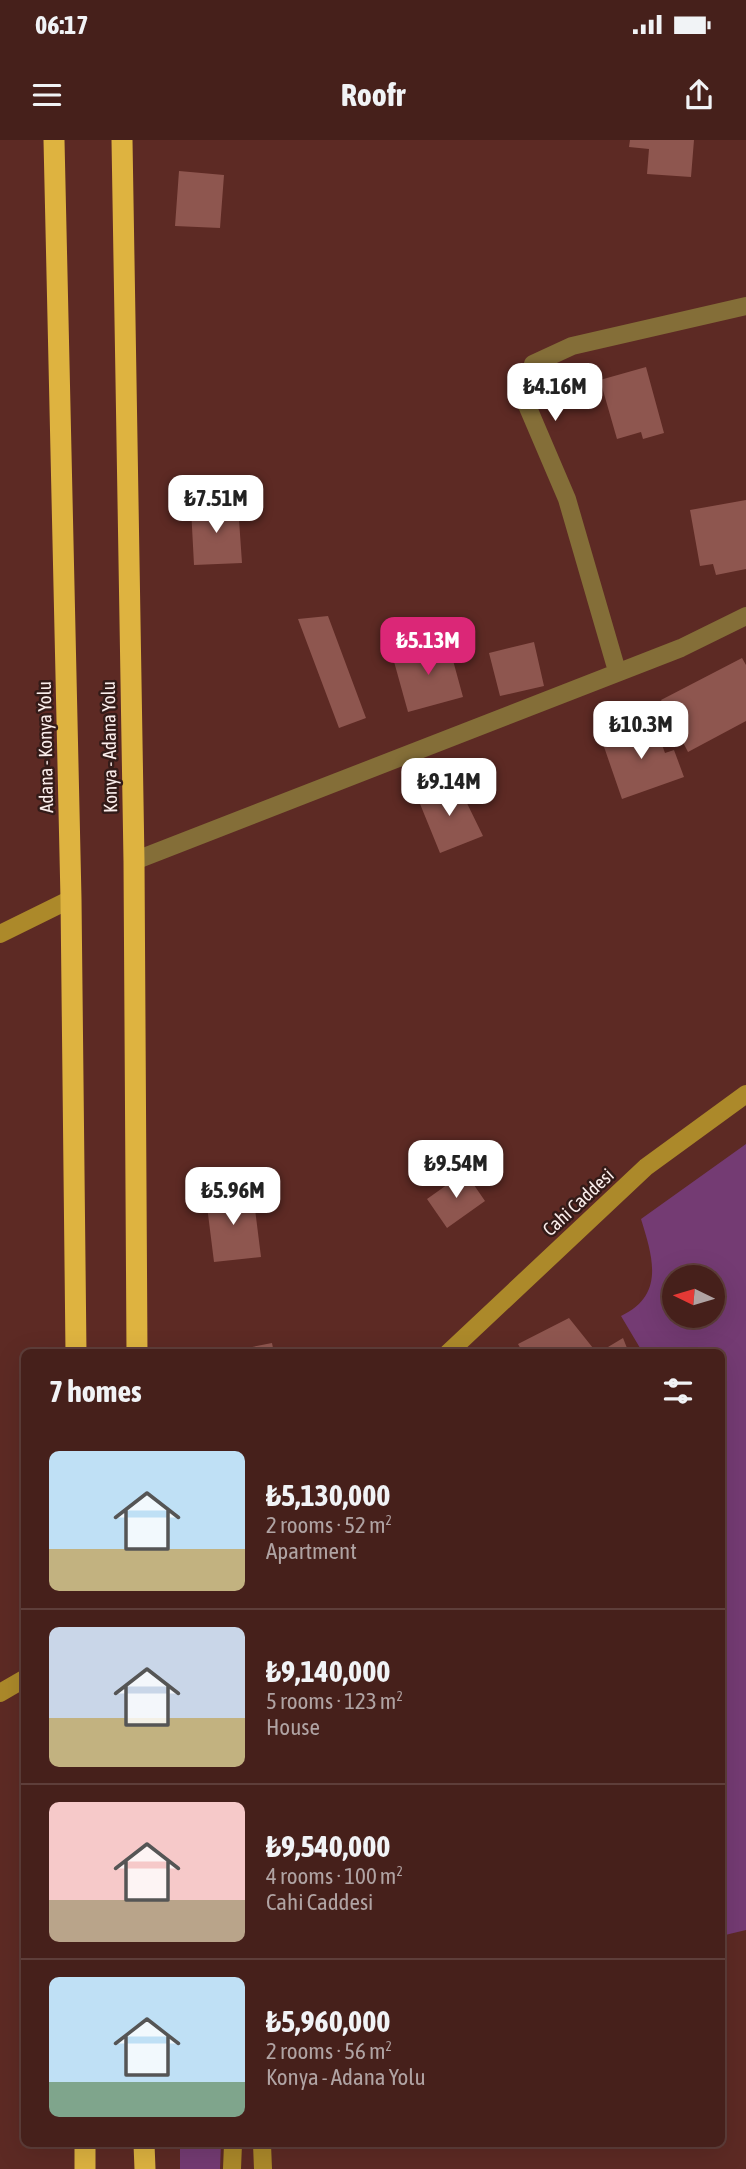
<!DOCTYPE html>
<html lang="en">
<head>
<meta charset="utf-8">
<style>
  :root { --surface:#46201b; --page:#502d28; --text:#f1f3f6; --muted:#b0a3a3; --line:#5e3e3a; --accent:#db2777 }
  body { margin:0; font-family:"Asap Condensed",sans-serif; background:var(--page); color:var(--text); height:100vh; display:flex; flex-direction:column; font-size:26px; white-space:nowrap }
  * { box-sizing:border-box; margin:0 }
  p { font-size:23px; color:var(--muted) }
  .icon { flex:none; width:38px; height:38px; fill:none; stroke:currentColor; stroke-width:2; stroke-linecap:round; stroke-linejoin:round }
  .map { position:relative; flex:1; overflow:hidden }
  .sheet { position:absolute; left:21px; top:1209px; width:704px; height:798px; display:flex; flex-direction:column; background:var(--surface); border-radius:10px; box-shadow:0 7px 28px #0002,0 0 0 2px var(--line) }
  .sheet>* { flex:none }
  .needle { width:46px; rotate:275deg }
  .controls { position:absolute; left:662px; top:1125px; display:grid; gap:14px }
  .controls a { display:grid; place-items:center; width:63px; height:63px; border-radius:50%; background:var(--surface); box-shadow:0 7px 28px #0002,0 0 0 2px var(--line); font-size:35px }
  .price { position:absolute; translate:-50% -60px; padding:0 16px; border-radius:14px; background:#fff; color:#222; font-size:23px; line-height:46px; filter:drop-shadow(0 2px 4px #0008) }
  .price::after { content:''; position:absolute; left:50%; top:42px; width:21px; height:16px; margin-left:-10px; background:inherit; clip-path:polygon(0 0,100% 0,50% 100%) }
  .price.selected { background:var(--accent); color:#fff }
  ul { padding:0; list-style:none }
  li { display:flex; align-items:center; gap:21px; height:175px; padding:0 28px }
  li+li { border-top:2px solid var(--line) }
  li span { display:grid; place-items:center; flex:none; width:196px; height:140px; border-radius:10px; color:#555 }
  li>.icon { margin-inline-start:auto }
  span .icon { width:84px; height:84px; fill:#fffc; stroke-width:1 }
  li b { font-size:30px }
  h2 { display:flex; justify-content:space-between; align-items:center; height:84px; padding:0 28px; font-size:30px }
  .status { display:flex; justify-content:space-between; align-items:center; height:49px; padding:0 35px; background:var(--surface); direction:ltr }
  .status svg { height:19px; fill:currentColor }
  header { display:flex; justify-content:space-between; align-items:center; height:91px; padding:0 28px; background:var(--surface); font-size:32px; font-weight:700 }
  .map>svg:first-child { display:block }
  .green { fill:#743b73; fill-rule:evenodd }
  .building { fill:#8e564f }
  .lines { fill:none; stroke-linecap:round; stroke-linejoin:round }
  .street { stroke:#846e38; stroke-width:18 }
  .secondary { stroke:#ac892a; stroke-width:18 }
  .highway { stroke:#deb340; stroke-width:21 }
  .labels { text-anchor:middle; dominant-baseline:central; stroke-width:5; stroke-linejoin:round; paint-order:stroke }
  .street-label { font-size:19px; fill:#faedeb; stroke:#331b18 }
</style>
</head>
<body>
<div class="status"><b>06:17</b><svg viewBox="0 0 49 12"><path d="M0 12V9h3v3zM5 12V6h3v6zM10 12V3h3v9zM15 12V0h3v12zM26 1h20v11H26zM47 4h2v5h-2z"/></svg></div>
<header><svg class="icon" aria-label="menu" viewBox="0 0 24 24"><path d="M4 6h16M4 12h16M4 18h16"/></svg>Roofr<svg class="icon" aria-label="share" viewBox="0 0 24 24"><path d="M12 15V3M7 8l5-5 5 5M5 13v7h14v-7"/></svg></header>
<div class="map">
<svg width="746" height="2029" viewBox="0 0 746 2029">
  <rect width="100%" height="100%" fill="#5d2a24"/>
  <!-- green -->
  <path class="green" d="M 746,1004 L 746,1790 L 721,1796 L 721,1213 L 643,1213 L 621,1176 C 665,1155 653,1118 641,1079 ZM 674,1138 L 712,1138 L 712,1176 L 674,1176 Z
    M 180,2004 L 221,2004 L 220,2029 L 180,2029 Z"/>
  <!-- building -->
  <path class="building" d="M 630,0 L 694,0 L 691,37 L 647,34 L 649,9 L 629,7 Z
    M 179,31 L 224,35 L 220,88 L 175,86 Z
    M 646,227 L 664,293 L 643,299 L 641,292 L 617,299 L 600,240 Z
    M 746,360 L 746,429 L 716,435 L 713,424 L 700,426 L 690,370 Z
    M 238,365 L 242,423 L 194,425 L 191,368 Z
    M 328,476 L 366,578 L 339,588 L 298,479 Z
    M 448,502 L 463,557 L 408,572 L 393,518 Z
    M 534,502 L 544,546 L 500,556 L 489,513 Z
    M 742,518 L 746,525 L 746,581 L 688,612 L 661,560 Z
    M 654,583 L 665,613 L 674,610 L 684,637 L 622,659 L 602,601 Z
    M 435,648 L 461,651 L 483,696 L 440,713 L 416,654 Z
    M 465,1032 L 485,1061 L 447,1088 L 427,1059 Z
    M 253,1053 L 261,1117 L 214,1122 L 206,1058 Z
    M 569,1178 L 597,1213 L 523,1213 L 518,1204 Z
    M 623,1198 L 629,1213 L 598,1213 Z
    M 272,1203 L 274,1213 L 242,1213 L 242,1209 Z"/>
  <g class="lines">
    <!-- street -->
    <path class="street" d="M 617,531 L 567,359 L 526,263 L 533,224 L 572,206 L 746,166
      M 134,721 L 681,508 L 746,476"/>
    <!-- secondary -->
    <path class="secondary" d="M 0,794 L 71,759
      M 448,1213 L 646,1027 L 746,954
      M 0,1553 L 24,1539
      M 262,2004 L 263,2029
      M 232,2029 L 233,2004"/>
    <!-- highway -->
    <path class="highway" d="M 54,0 L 71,759 L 76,1213
      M 122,0 L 134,721 L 137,1213
      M 85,2004 L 85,2029
      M 144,2004 L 145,2029"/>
  </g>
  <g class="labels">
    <!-- street labels -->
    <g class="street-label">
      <text transform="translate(45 607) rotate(-91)">Adana - Konya Yolu</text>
      <text transform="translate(109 607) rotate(-91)">Konya - Adana Yolu</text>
      <text transform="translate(578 1062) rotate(-43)">Cahi Caddesi</text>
    </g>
  </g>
</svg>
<div class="controls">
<a><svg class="needle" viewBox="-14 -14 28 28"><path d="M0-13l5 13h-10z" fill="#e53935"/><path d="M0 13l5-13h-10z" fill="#b0a3a3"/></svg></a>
</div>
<b class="price" style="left:555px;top:283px">₺4.16M</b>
<b class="price" style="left:216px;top:395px">₺7.51M</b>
<b class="price selected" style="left:428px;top:537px">₺5.13M</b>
<b class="price" style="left:641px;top:621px">₺10.3M</b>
<b class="price" style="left:449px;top:678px">₺9.14M</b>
<b class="price" style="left:456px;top:1060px">₺9.54M</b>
<b class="price" style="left:233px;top:1087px">₺5.96M</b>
<section class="sheet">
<h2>7 homes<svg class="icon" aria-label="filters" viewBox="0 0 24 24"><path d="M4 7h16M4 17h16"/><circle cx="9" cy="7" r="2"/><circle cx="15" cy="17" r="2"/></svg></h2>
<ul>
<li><span style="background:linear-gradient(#bfe0f5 70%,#c2b280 0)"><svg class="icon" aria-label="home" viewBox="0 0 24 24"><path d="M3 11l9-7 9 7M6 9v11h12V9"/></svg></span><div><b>₺5,130,000</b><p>2 rooms · 52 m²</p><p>Apartment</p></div></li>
<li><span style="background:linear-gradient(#c9d6e8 65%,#c2b280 0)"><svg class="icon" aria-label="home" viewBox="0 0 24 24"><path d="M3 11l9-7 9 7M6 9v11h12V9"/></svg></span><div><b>₺9,140,000</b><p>5 rooms · 123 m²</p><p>House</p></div></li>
<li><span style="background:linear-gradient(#f6c9c9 70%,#b9a48a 0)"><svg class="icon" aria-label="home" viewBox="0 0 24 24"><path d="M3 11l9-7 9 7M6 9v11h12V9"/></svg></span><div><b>₺9,540,000</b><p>4 rooms · 100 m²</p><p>Cahi Caddesi</p></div></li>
<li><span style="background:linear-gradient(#bfe0f5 75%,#7fa58c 0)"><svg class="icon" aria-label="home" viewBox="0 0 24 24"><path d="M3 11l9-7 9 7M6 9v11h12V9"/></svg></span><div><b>₺5,960,000</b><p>2 rooms · 56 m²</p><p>Konya - Adana Yolu</p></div></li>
</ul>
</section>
</div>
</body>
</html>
